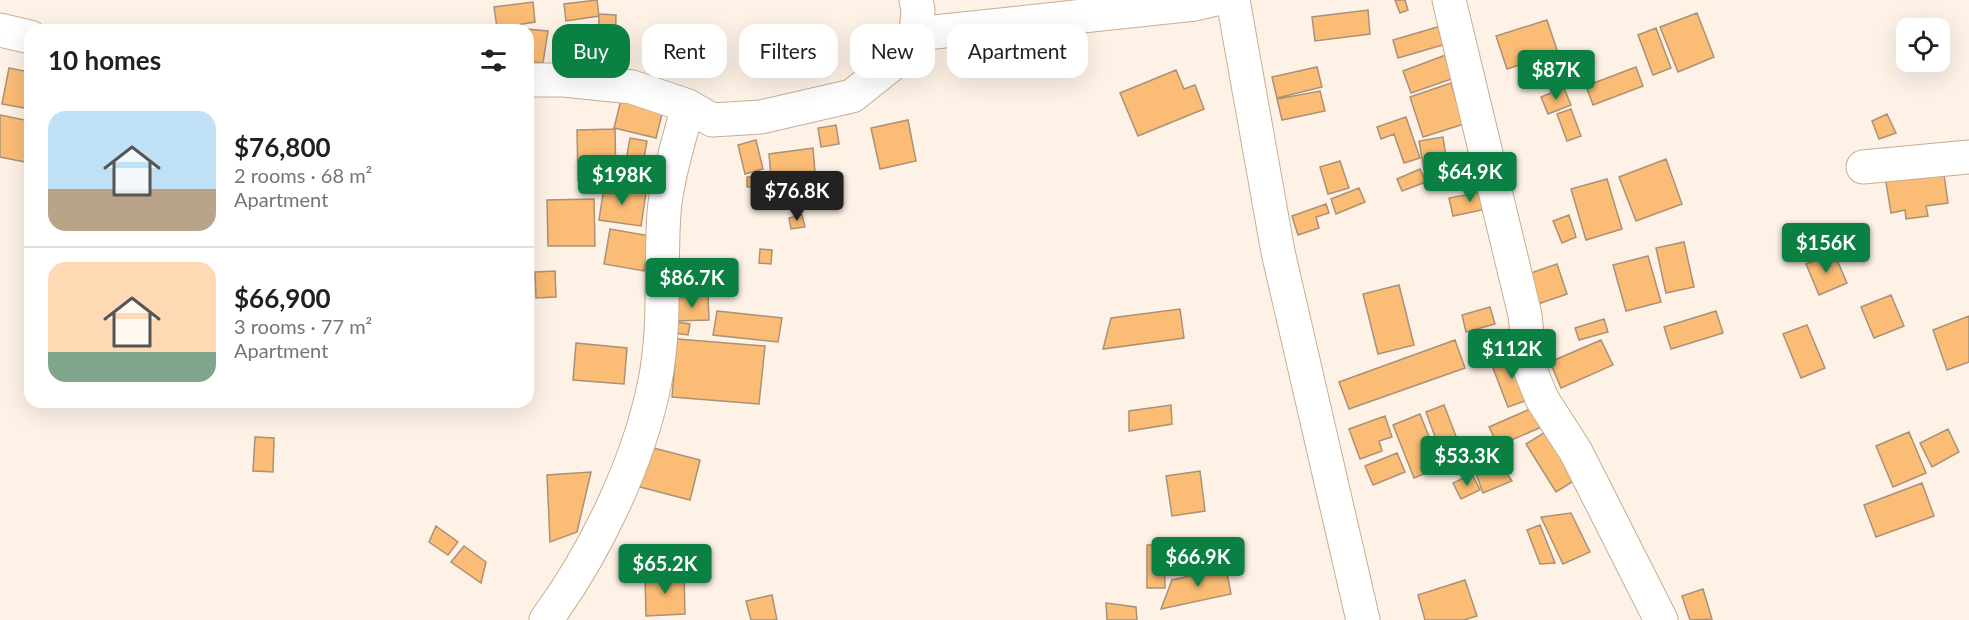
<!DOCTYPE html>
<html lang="en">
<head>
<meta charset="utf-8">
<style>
  :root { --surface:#fff; --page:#f2f2f2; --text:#202124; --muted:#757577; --line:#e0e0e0; --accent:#0b8043 }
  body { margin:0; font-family:Lato,sans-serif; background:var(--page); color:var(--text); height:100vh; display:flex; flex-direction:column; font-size:22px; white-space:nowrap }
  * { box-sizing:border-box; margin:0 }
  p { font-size:20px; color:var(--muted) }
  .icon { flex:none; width:33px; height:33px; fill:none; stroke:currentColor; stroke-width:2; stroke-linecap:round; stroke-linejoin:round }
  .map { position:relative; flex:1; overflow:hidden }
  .details { position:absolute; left:24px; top:24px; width:510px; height:384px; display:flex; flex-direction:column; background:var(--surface); border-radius:18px; box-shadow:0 6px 24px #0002 }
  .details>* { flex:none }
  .banner { position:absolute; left:552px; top:24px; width:570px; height:54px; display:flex; gap:12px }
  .buttons { position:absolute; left:1896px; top:18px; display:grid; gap:12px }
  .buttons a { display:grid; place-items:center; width:54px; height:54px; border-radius:12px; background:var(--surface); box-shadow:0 6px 24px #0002; font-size:30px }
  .price { position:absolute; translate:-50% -51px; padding:0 14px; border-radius:6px; background:var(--accent); color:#fff; font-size:20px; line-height:39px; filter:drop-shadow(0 2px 3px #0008) }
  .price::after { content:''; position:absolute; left:50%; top:36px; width:18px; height:14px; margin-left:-9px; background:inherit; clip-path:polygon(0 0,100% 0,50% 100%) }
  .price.active { background:#222; color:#fff }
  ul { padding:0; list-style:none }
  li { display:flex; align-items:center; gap:18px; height:150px; padding:0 24px }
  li+li { border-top:2px solid var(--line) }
  li span { display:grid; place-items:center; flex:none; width:168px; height:120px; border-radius:18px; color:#555 }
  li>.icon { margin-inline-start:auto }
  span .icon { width:72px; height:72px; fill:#fffc; stroke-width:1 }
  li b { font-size:26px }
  h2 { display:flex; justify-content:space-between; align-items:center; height:72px; padding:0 24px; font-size:26px }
  .chip { padding:0 21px; border-radius:18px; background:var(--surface); box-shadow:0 6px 24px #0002; font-size:21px; line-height:54px }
  .chip.active { background:var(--accent); color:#fff }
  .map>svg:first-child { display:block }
  .building { fill:#fbbc75; stroke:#ab9176; stroke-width:1.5 }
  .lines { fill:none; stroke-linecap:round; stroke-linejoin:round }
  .minor-casing { stroke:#c8ad92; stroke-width:35 }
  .minor { stroke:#fff; stroke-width:33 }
</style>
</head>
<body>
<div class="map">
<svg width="1969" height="620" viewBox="0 0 1969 620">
  <rect width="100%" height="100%" fill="#fef2e7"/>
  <!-- building -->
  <path class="building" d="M 597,0 L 599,16 L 566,21 L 564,4 Z
    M 1395,0 L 1405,0 L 1408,10 L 1400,13 Z
    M 533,2 L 535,22 L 497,28 L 494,7 Z
    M 1368,10 L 1370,34 L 1315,41 L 1312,17 Z
    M 1697,13 L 1714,57 L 1678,72 L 1660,27 Z
    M 599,14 L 616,15 L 615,65 L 598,64 Z
    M 1547,20 L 1558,53 L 1507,69 L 1496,36 Z
    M 1441,26 L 1446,44 L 1398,58 L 1393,40 Z
    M 1656,28 L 1671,68 L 1653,75 L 1638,35 Z
    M 526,29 L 548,31 L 543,63 L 528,61 Z
    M 1451,53 L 1460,76 L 1411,93 L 1403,71 Z
    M 1317,67 L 1322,87 L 1277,98 L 1272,77 Z
    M 1636,67 L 1643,86 L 1593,105 L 1586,86 Z
    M 9,68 L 30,72 L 30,109 L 2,104 Z
    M 1176,70 L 1184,89 L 1195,85 L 1204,109 L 1138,136 L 1120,93 Z
    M 1451,83 L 1464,124 L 1423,137 L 1410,97 Z
    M 1564,88 L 1571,105 L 1548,114 L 1541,97 Z
    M 1320,91 L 1325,111 L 1282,120 L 1277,99 Z
    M 623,92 L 665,102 L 656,138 L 614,128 Z
    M 1571,109 L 1581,136 L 1567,141 L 1557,114 Z
    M 1887,114 L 1896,133 L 1879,139 L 1872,121 Z
    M 0,115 L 30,121 L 30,163 L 0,157 Z
    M 1406,117 L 1420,158 L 1404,163 L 1394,134 L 1381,139 L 1377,127 Z
    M 908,120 L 916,161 L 880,169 L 871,128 Z
    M 836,125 L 839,144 L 821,147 L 818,128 Z
    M 615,129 L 616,180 L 578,181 L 577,130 Z
    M 1443,137 L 1449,176 L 1428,179 L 1424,170 L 1419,141 Z
    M 630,138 L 647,141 L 640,180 L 623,177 Z
    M 756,140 L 763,169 L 745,174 L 738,145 Z
    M 813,148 L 815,172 L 771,177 L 769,154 Z
    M 1666,159 L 1682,204 L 1636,221 L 1619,177 Z
    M 1340,161 L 1349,188 L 1328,194 L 1320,167 Z
    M 1943,167 L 1948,203 L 1926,206 L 1928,216 L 1906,219 L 1905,210 L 1891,213 L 1885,176 Z
    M 1420,169 L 1426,182 L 1402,191 L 1397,179 Z
    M 747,177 L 764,177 L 764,186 L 747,187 Z
    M 1607,179 L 1622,229 L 1586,240 L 1571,189 Z
    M 604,187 L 646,193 L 641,226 L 599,220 Z
    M 1359,188 L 1365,202 L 1336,214 L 1331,199 Z
    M 1487,191 L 1491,208 L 1453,216 L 1449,198 Z
    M 594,199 L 595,246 L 548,246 L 547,200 Z
    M 1326,204 L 1329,213 L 1316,217 L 1319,228 L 1298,235 L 1292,216 Z
    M 802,215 L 805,227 L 791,229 L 789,218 Z
    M 1569,215 L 1576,237 L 1562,243 L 1553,221 Z
    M 610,229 L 650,236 L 644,271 L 604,264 Z
    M 1684,242 L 1694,287 L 1666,293 L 1656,248 Z
    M 760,249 L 772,250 L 771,264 L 759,263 Z
    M 1834,253 L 1847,283 L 1819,295 L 1806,264 Z
    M 1648,256 L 1661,302 L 1626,311 L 1613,265 Z
    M 1557,264 L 1567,294 L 1538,304 L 1528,274 Z
    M 555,271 L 556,297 L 536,298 L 535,272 Z
    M 530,279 L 533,315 L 528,315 L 528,280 Z
    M 1399,285 L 1414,345 L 1378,354 L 1363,294 Z
    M 1891,295 L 1904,326 L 1874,338 L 1861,307 Z
    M 708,296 L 709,320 L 675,321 L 675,297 Z
    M 1490,307 L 1495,324 L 1466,332 L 1462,315 Z
    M 1180,309 L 1184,338 L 1103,349 L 1111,318 Z
    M 717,311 L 782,318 L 778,342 L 713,335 Z
    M 1716,311 L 1723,333 L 1671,349 L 1664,327 Z
    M 1969,316 L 1969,362 L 1947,370 L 1933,330 Z
    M 1604,319 L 1608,332 L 1579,340 L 1575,328 Z
    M 676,322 L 690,324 L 688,335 L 675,333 Z
    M 1807,325 L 1825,368 L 1801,378 L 1783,334 Z
    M 677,339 L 765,346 L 759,404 L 672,397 Z
    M 1455,340 L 1465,368 L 1349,409 L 1339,382 Z
    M 1601,340 L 1613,365 L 1561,388 L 1550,362 Z
    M 576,343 L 627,348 L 624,384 L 573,380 Z
    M 1517,353 L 1533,398 L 1508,407 L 1491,363 Z
    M 1171,405 L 1172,424 L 1129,431 L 1129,411 Z
    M 1444,405 L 1464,457 L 1445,464 L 1426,412 Z
    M 1537,406 L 1546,425 L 1498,446 L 1489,427 Z
    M 1420,414 L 1441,467 L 1414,478 L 1393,425 Z
    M 1385,416 L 1392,437 L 1379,441 L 1382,451 L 1360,459 L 1349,429 Z
    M 1550,429 L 1580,477 L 1556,492 L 1526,444 Z
    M 1948,429 L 1959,452 L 1932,467 L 1920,443 Z
    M 1909,432 L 1926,473 L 1893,487 L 1876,446 Z
    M 255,437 L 274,438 L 273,472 L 253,471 Z
    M 642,445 L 700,460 L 690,500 L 632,485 Z
    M 1397,453 L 1405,472 L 1373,485 L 1365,466 Z
    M 1500,464 L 1512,481 L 1483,493 L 1476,474 Z
    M 1200,471 L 1205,511 L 1172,516 L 1166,476 Z
    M 591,472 L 577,532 L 550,542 L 547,475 Z
    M 1472,474 L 1480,490 L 1461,499 L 1453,483 Z
    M 1922,483 L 1934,516 L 1876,537 L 1864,505 Z
    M 1571,513 L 1590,552 L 1563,564 L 1541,517 Z
    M 1540,525 L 1555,563 L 1540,564 L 1527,530 Z
    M 436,526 L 458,542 L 448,555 L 429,542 Z
    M 1203,539 L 1207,560 L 1178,566 L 1174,544 Z
    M 1147,545 L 1164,545 L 1165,588 L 1147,588 Z
    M 464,546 L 486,562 L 481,583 L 451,562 Z
    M 1226,568 L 1231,594 L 1161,609 L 1172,580 Z
    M 684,574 L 685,614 L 646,616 L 645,576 Z
    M 1465,580 L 1477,616 L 1464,620 L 1425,620 L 1418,595 Z
    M 1703,589 L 1712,619 L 1690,620 L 1682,596 Z
    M 772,595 L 777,620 L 751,620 L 746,601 Z
    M 1106,603 L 1136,607 L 1137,620 L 1107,620 Z"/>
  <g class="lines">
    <defs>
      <path id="minor" d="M 1233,0 L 1278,252 L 1363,620
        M 1449,0 L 1525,315 L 1531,372 L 1542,399 L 1576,452 L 1661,620
        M 0,30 L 30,37
        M 916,34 L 1195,4 L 1212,0
        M 528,80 L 564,80 L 632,87 L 688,106
        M 1863,167 L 1969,157
        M 546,620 C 595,553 639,463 655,381 C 666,326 660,269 664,213 C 667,177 679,141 688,106 L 712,120 L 761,117 L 852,96 L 906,53 L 916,34 L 918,10 L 916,0"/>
    </defs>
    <!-- minor casing -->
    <use href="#minor" class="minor-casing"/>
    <!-- minor -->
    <use href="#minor" class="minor"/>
  </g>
</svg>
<div class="buttons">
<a><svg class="icon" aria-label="locate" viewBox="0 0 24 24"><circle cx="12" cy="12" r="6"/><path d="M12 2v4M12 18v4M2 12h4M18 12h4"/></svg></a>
</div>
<b class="price" style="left:1556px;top:101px">$87K</b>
<b class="price" style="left:1470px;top:203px">$64.9K</b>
<b class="price" style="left:622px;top:206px">$198K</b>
<b class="price active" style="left:797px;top:222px">$76.8K</b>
<b class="price" style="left:1826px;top:274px">$156K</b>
<b class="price" style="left:692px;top:309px">$86.7K</b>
<b class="price" style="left:1512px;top:380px">$112K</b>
<b class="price" style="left:1467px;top:487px">$53.3K</b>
<b class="price" style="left:1198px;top:588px">$66.9K</b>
<b class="price" style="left:665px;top:595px">$65.2K</b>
<div class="banner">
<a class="chip active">Buy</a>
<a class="chip">Rent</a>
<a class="chip">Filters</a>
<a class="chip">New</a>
<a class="chip">Apartment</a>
</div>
<section class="details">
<h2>10 homes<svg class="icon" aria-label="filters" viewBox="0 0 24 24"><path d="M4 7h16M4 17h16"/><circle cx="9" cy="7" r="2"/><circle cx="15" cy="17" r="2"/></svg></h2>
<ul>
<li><span style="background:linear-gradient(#bfe0f5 65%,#b9a48a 0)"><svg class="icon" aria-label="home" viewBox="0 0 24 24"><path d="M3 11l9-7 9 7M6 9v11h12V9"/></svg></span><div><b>$76,800</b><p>2 rooms · 68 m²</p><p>Apartment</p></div></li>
<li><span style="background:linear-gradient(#ffd9b3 75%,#7fa58c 0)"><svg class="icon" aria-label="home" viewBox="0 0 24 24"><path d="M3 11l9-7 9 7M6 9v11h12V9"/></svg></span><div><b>$66,900</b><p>3 rooms · 77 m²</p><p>Apartment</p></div></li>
</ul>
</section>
</div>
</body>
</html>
